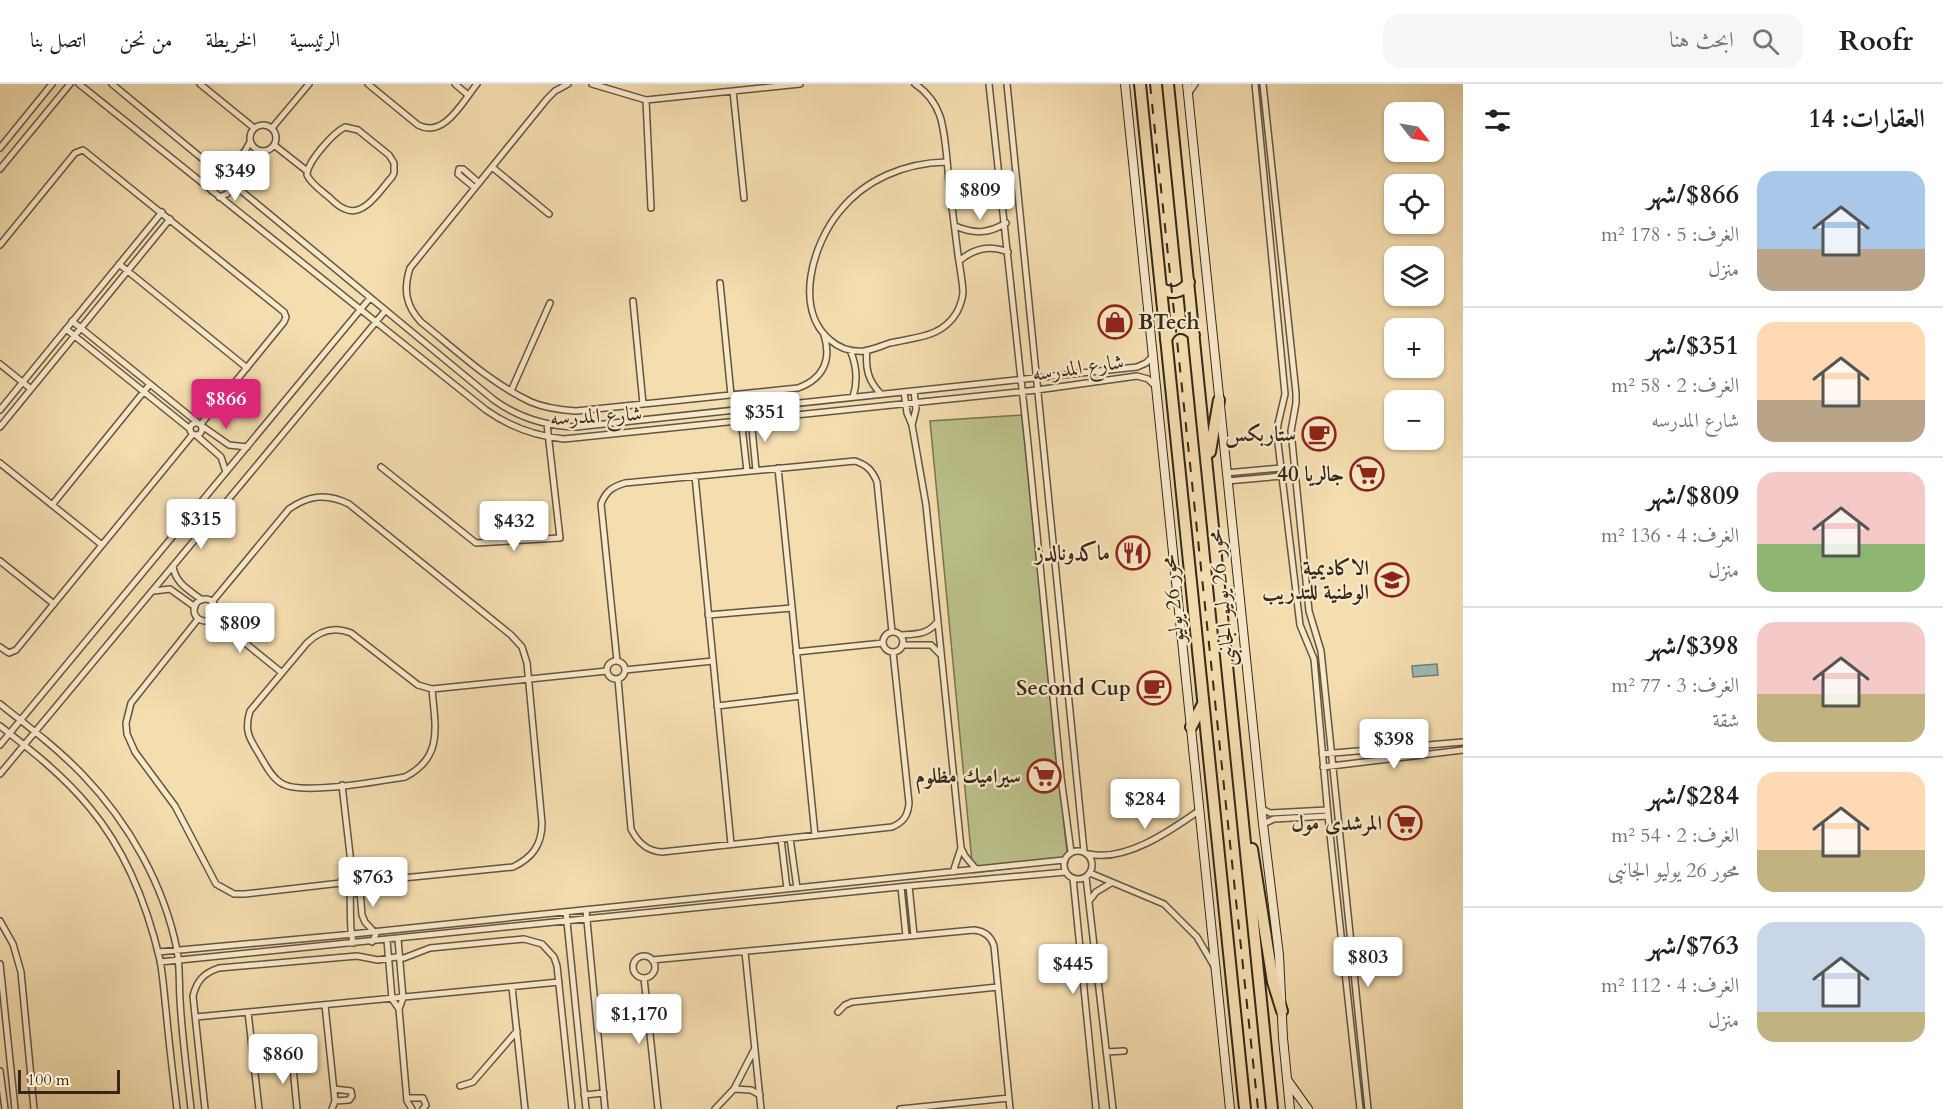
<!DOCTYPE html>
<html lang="ar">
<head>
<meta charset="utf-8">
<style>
  :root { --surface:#fff; --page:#f6f6f6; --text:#202124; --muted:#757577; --line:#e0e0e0; --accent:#db2777 }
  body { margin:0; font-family:Cardo,Amiri,serif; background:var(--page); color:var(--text); direction:rtl; height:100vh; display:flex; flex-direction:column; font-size:22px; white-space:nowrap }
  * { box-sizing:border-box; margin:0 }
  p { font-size:20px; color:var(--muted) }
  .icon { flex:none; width:33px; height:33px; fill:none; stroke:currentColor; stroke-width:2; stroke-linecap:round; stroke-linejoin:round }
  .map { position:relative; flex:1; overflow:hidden; direction:ltr }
  .sheet { display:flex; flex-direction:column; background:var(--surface); width:480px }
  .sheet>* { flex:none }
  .needle { width:39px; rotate:121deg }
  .tools { position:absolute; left:1384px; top:18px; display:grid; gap:12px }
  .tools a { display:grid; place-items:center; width:60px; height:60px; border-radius:12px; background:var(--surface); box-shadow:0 2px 4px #0004; font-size:30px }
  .scale { position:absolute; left:18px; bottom:15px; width:102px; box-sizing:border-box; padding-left:6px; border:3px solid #35281a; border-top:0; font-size:16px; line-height:21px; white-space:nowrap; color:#35281a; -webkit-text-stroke:4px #f8e9cb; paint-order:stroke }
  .price { position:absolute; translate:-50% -51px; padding:0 14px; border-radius:6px; background:#fff; color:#222; font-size:20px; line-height:39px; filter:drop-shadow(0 2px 3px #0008) }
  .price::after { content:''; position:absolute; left:50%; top:36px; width:18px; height:14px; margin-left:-9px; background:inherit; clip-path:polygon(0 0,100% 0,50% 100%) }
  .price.selected { background:var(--accent); color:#fff }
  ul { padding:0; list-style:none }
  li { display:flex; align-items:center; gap:18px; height:150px; padding:0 18px }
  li+li { border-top:2px solid var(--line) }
  li span { display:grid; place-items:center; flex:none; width:168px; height:120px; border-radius:18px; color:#555 }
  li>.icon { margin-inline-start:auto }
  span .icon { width:72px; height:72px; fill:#fffc; stroke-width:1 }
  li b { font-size:26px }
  h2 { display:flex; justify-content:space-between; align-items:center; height:72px; padding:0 18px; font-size:26px }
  header { display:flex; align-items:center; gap:36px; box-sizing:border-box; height:84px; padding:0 30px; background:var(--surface); border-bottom:2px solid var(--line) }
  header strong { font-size:28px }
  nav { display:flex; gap:33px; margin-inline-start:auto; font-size:21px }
  .search { width:420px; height:54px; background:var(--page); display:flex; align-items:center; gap:15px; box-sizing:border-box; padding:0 21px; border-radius:18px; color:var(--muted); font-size:22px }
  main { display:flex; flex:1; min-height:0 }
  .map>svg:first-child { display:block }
  .green { fill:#bbc18b; stroke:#787452; stroke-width:1.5 }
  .water { fill:#9ebab3; stroke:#748076; stroke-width:1.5 }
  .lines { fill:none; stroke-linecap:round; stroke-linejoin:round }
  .street-casing { stroke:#65553f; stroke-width:8 }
  .secondary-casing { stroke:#35281a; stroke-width:10 }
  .highway-casing { stroke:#35281a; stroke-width:14 }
  .street { stroke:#f8e9cb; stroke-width:5 }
  .secondary { stroke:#f8e9cb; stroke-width:8 }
  .highway { stroke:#f4ddaf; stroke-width:10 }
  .rail { stroke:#35281a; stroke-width:2; stroke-dasharray:10 10; stroke-linecap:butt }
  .labels { text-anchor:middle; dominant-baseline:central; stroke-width:4.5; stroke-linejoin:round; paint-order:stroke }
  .poi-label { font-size:21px; font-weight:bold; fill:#35281a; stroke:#f8e9cb; text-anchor:end }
  .street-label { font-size:21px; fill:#35281a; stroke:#f8e9cb }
</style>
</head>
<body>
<header>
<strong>Roofr</strong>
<div class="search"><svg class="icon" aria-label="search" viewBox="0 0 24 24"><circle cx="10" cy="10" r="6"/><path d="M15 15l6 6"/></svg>ابحث هنا</div>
<nav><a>الرئيسية</a><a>الخريطة</a><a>من نحن</a><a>اتصل بنا</a></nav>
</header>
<main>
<section class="sheet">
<h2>العقارات: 14<svg class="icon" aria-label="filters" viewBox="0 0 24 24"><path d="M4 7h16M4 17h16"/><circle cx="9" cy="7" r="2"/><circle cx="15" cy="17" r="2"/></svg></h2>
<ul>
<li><span style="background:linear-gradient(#a9c7e8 65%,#b9a48a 0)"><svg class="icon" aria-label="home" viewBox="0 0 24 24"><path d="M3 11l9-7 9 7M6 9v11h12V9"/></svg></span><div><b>$866/شهر</b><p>الغرف: 5 · 178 m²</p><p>منزل</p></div></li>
<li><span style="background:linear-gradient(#ffd9b3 65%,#b9a48a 0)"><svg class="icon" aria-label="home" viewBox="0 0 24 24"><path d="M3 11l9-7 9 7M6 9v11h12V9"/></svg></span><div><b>$351/شهر</b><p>الغرف: 2 · 58 m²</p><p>شارع المدرسه</p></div></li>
<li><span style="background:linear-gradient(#f6c9c9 60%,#8fb573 0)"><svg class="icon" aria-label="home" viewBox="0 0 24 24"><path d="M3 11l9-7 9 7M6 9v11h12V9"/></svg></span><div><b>$809/شهر</b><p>الغرف: 4 · 136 m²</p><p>منزل</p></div></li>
<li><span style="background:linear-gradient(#f6c9c9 60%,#c2b280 0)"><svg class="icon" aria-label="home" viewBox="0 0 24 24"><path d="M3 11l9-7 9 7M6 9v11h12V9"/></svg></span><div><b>$398/شهر</b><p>الغرف: 3 · 77 m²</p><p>شقة</p></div></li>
<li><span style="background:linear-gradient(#ffd9b3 65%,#c2b280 0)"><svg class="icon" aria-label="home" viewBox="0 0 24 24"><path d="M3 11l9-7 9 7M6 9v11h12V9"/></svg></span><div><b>$284/شهر</b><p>الغرف: 2 · 54 m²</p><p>محور 26 يوليو الجانبى</p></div></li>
<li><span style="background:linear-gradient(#c9d6e8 75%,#c2b280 0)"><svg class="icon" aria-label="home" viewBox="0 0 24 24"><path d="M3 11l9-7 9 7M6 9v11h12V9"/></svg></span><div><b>$763/شهر</b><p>الغرف: 4 · 112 m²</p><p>منزل</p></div></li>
</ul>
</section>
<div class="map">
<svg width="1463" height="1025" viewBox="0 0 1463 1025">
  <rect width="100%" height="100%" fill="#f4ddaf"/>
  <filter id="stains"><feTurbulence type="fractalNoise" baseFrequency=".00333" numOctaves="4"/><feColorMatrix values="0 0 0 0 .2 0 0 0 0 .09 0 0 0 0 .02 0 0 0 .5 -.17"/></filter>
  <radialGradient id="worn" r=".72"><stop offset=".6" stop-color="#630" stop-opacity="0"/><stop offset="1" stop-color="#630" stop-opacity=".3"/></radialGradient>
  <!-- green -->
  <path class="green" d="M 1022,331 L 1068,778 L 973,789 L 930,337 Z"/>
  <!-- water -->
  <path class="water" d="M 1437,580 L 1438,591 L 1413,593 L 1412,582 Z"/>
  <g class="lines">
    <defs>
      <path id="street" d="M 79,0 L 486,326 C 510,343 534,352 564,355 L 1037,306 L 1137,292 L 1148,295 L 1155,302
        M 112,0 L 494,316 C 519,334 545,342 576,343 L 1137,283 L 1146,279 L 1153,272
        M 200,0 L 254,44
        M 368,0 L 418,41 C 444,55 463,17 477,0
        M 455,0 L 468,11
        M 568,0 L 555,7 L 547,15 L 410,184 C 403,206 406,222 421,238 C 456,266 490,299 531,318 C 545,324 561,326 576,327 L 798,304 C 823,295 832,276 824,251
        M 592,0 L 646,16 L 800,0
        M 915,0 C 927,8 935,18 940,32 C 946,51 947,78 949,99 C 952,123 955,147 958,171 C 960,183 962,195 963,207 C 963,214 960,222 957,228 C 942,254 915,253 890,259 C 881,262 872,266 864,267 C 851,268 839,264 830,256 C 793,225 813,160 839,128 C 865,95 905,79 946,78
        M 989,0 L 1028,360 L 1061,693 L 1071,768
        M 1007,0 L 1084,767
        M 1255,0 L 1285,310 L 1278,340 L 1277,351 L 1300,541 L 1314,575 L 1328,732 L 1360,1025
        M 1263,0 L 1296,309 L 1296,319 L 1291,347 L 1309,527 L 1321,567 L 1368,1025
        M 733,7 L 744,114
        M 1188,10 L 1195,0
        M 646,16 L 651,124
        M250 54a13 13 0 1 1 26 0a13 13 0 1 1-26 0Z
        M 345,43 L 358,46 L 389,71 L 394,79 L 394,89 L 392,93 C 381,105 364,134 345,125 C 339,123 334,118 330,114 C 322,107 311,100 307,91 C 307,78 333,49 345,43 Z
        M 272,44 L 309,0
        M 274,61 L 307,87
        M 0,64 L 52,0
        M 492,83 L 549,130
        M 0,85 L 70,0
        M 475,104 L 458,90 L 459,85 L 463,85 L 479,99
        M 212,107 C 214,97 220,96 226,89 C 235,80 245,69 250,58
        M 219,113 L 227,110 L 236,95 L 262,67
        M 955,142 C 974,150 988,150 1006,139
        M 0,161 L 75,69 L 83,66 L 284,228 L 286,233 L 284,238 L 201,340
        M 959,177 C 975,164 989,161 1008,168
        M 119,180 L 247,284
        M 720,199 L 731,311
        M 633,217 L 643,320
        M 72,237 L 197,338
        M 66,245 L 190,345
        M 850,266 C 857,282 858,297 853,313
        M 867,266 C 865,284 868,297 881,310
        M 0,280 L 31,305
        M 511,307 L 550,219
        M 904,308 L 907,329 L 912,341 L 926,421 L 961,764 L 965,772 L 976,785
        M 750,324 L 756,386
        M 740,325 L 747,387
        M 0,326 L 162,128
        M190 345a6 6 0 1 1 12 0a6 6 0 1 1-12 0Z
        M 912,341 L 916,325 L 914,307
        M 202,342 L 229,361 L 247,363
        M 0,343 L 170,135
        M 196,351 L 221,373 L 226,388
        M 0,379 L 102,461
        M 381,383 L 476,459 L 560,454 L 547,340
        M 778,384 L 815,751
        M 1226,389 L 1281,384
        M 695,392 L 731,760
        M 1227,397 L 1282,392
        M 52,421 L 150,300
        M 194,426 L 210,438
        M 0,477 L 54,520
        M 173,482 C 175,499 189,506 202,516
        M 154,507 L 170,505 L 195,523
        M194 526a11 11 0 1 1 22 0a11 11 0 1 1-22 0Z
        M 212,518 L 289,425 C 309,411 327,409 349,420 L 511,551 L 522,563 L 527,579 L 542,739 C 542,761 532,774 513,783 L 363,798
        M 708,531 L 792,524
        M 213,533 L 281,588
        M 198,535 L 131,619 L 126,639 L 127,650 L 135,668 L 175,722 L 216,800 L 234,810 L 245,810 L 341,799
        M883 558a10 10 0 1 1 20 0a10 10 0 1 1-20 0Z
        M 900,551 C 916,550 928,551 938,537
        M 902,561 L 931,561 L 941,571
        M 0,563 L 9,569 L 16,566 L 193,350
        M 796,568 L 883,559
        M607 586a9 9 0 1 1 18 0a9 9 0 1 1-18 0Z
        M 617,577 L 601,420 C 606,407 612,403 625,399 L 855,377 C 867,381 872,386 877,398 L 892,548
        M 625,586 L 713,577
        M 618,595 L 631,745 C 638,759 647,767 662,768 L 892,743 C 904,738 908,731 909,719 L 893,568
        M 432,605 C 435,642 444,673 405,693 C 380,697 300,712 281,699 C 271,693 265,680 259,670 C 249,654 244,646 250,627 L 307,559 C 320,546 334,542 351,549 L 418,601 L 432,605 L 607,587
        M 0,620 C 28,642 58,665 83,691 C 129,739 164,801 177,866 C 180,882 179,899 180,916 C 182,952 187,989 191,1025
        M 717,622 L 801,612
        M 0,642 C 32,667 64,692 90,724 C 127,768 147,821 160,876 C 163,892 164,909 166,926 C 169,959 173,992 177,1025
        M 0,661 L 370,214
        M 1322,670 L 1463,658
        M 1323,683 L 1463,666
        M 0,690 L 385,227
        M 342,701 L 352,788
        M 1262,725 L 1270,729 L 1327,726
        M 1263,740 L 1274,735 L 1328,732
        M 790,754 L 797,804
        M 781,755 L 787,805
        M1064 781a14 14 0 1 1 28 0a14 14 0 1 1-28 0Z
        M 1089,770 C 1126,778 1170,747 1200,726
        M 953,788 L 961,764
        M341 799a11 11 0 1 1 22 0a11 11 0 1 1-22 0Z
        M 1090,789 L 1164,820 L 1197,853 L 1214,882
        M 1086,793 L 1113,1025
        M 1073,794 L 1096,1025
        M 909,802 L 914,851
        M 901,803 L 906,852
        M 360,807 L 362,831 L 365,838 L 376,850 L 372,858
        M 350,809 C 351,821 349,852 354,859
        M 1089,817 L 1096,808 L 1111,799
        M 586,826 L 605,1025
        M 566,828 L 586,1025
        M 0,837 L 13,860 L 21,888 L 34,1025
        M 398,855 L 403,914 L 399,925 L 407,1017 L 412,1025
        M 387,856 L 392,915 L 399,925
        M 158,868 L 343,851 L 1064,776
        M 745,868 L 761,1025
        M633 883a11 11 0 1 1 22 0a11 11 0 1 1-22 0Z
        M 652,876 L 974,846 C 984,847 991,852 994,862 L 1010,1025
        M 160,878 L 909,802 L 1066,788
        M 0,880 L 15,1025
        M 644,894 L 658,1025
        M 512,903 L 525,1025
        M 325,921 L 335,1017 L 332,1025
        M 248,928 L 259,1025
        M 838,928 L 845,921 L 852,918 L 998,903
        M 196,933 L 559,898
        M 1106,968 L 1124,967
        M 292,973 L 297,1025
        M 0,987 L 5,1025
        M 460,1002 L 473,998 L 517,947
        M 334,1005 L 351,1007 L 352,1012 L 349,1016 L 335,1017
        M 734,1005 L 751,1006 L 760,1011
        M 584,1011 L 604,1009
        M 407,1014 L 423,1014 L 426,1021 L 423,1025
        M 205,1025 L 193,912 C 197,896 204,889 219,884 L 357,872 L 378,876 L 396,873 L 404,874 L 430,864 L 524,855 L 542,860 L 554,873 L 557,882 L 572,1025
        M 715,1025 L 734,1005 L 754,966
        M 900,1025 L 1009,1014"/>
      <path id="secondary" d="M 1125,0 L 1230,1025
        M 1187,0 L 1263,740 L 1279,871 L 1283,954 L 1290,1025
        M 1288,997 L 1308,1025"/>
      <path id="highway" d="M 1140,0 L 1245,1025
        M 1168,0 L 1272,1025
        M 1161,204 C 1171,211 1182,209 1189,198
        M 1166,256 C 1171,242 1184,240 1194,251
        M 1210,368 L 1219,316
        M 1191,643 L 1203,620
        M 1252,765 L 1273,898 L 1282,927"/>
    </defs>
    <!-- street casing -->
    <use href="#street" class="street-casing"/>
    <!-- secondary casing -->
    <use href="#secondary" class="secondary-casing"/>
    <!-- highway casing -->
    <use href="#highway" class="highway-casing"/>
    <!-- street -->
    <use href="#street" class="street"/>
    <!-- secondary -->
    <use href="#secondary" class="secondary"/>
    <!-- highway -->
    <use href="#highway" class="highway"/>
    <!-- rail -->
    <path class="rail" d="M 1150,0 L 1258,1025"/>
  </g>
  <!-- icons -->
  <defs>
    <symbol id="shop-ring" viewBox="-11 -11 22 22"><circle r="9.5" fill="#f8e9cb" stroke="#8f2418" stroke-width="1.5"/><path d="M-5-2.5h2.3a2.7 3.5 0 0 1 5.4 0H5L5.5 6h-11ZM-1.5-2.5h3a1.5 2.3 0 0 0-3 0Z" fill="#8f2418"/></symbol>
    <symbol id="cafe-ring" viewBox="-11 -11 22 22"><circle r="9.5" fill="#f8e9cb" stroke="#8f2418" stroke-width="1.5"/><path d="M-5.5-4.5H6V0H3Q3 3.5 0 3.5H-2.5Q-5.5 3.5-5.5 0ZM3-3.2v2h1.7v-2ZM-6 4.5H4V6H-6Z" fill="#8f2418"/></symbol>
    <symbol id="supermarket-ring" viewBox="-11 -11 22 22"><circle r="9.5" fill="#f8e9cb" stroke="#8f2418" stroke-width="1.5"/><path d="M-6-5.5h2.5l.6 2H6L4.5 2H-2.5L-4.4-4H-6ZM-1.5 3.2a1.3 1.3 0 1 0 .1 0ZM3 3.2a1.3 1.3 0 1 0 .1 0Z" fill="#8f2418"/></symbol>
    <symbol id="restaurant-ring" viewBox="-11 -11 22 22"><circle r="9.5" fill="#f8e9cb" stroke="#8f2418" stroke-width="1.5"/><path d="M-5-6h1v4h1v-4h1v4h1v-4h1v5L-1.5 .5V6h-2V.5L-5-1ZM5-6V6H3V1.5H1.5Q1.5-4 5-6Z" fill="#8f2418"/></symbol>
    <symbol id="university-ring" viewBox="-11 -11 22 22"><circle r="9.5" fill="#f8e9cb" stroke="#8f2418" stroke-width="1.5"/><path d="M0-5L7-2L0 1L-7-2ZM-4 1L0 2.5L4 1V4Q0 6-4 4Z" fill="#8f2418"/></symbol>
  </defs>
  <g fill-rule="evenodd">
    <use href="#shop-ring" x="1096" y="219" width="38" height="38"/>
    <use href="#cafe-ring" x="1300" y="331" width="38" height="38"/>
    <use href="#supermarket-ring" x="1348" y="371" width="38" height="38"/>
    <use href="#restaurant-ring" x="1114" y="450" width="38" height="38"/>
    <use href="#university-ring" x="1373" y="477" width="38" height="38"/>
    <use href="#cafe-ring" x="1135" y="585" width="38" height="38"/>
    <use href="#supermarket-ring" x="1025" y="673" width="38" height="38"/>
    <use href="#supermarket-ring" x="1386" y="720" width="38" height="38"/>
  </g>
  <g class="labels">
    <!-- poi labels -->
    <g class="poi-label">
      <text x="1138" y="238" text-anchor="start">BTech</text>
      <text x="1296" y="350">ستاربكس</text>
      <text x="1344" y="390">جالريا 40</text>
      <text x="1110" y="469">ماكدونالدز</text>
      <text x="1369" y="484">الاكاديمية<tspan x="1369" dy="24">الوطنية للتدريب</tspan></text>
      <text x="1131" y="604">Second Cup</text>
      <text x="1021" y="692">سيراميك مظلوم</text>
      <text x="1382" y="739">المرشدى مول</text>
    </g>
    <!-- street labels -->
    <g class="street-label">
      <text transform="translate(1078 284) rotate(-8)">شارع المدرسه</text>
      <text transform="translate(596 332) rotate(-3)">شارع المدرسه</text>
      <text transform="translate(1222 514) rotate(-96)">محور 26 يوليو الجانبى</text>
      <text transform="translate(1173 515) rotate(-96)">محور 26 يوليو</text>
    </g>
  </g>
  <rect width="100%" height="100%" filter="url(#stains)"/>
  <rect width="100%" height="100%" fill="url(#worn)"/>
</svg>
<div class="tools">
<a><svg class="needle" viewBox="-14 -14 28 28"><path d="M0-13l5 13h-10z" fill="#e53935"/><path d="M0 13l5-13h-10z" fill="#757577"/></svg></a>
<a><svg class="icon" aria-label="locate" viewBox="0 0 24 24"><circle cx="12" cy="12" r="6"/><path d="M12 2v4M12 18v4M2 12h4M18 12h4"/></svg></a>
<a><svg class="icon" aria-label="layers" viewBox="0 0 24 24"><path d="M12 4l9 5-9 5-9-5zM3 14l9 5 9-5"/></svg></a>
<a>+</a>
<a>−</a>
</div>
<div class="scale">100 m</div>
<b class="price" style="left:235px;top:118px">$349</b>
<b class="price" style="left:980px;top:137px">$809</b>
<b class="price selected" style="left:226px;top:346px">$866</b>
<b class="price" style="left:765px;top:359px">$351</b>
<b class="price" style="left:201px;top:466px">$315</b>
<b class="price" style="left:514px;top:468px">$432</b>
<b class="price" style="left:240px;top:570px">$809</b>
<b class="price" style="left:1394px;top:686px">$398</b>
<b class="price" style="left:1145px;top:746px">$284</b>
<b class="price" style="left:373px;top:824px">$763</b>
<b class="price" style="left:1368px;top:904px">$803</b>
<b class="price" style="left:1073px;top:911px">$445</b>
<b class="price" style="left:639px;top:961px">$1,170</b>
<b class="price" style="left:283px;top:1001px">$860</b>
</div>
</main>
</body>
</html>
